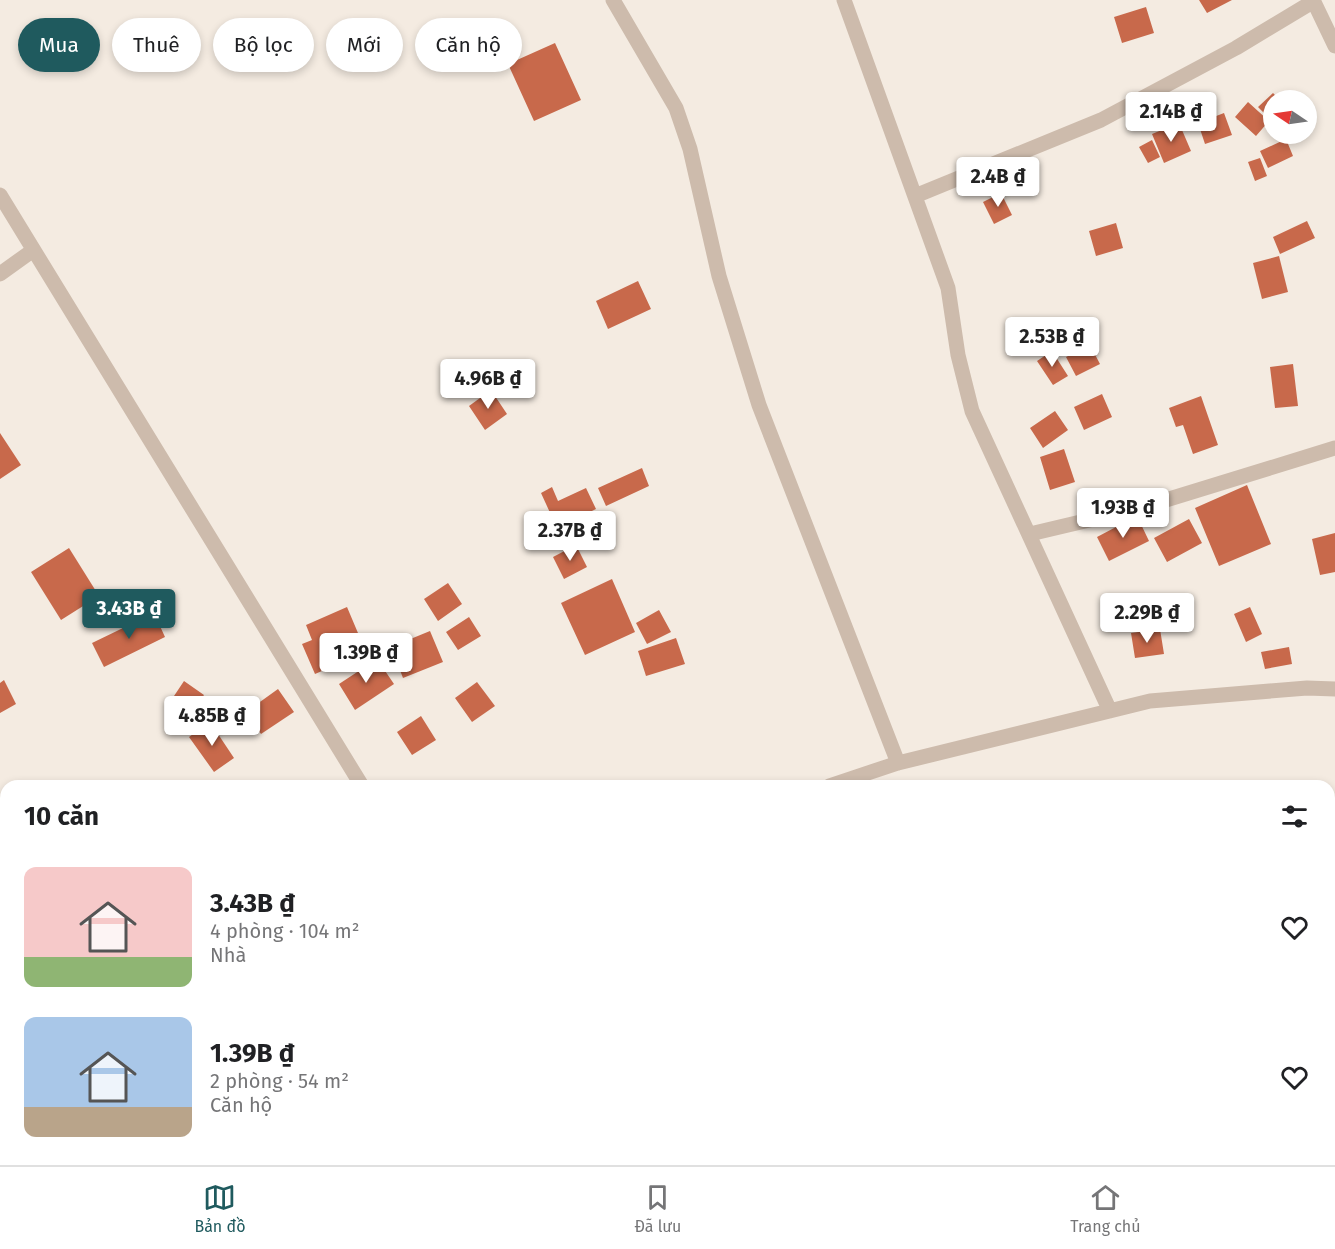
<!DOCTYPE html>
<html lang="vi">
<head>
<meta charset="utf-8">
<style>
  :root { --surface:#fff; --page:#f2f2f2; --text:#202124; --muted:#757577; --line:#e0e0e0; --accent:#1f5a5e }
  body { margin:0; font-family:"Fira Sans",sans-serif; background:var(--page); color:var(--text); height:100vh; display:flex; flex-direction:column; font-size:22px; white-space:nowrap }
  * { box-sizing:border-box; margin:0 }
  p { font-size:20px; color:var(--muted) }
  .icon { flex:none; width:33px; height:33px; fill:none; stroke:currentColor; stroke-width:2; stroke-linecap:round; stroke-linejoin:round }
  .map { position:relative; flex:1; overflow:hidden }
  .details { position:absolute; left:0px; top:780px; width:1335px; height:386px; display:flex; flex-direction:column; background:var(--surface); border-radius:18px 18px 0 0; box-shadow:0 3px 9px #0003 }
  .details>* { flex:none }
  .top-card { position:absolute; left:18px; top:18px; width:600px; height:54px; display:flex; gap:12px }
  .needle { width:39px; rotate:283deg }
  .tools { position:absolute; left:1263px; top:90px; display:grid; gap:12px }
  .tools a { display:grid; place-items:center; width:54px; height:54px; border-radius:50%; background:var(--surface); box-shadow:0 3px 9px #0003; font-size:30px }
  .price { position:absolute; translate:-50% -51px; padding:0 14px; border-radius:6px; background:#fff; color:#222; font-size:20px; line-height:39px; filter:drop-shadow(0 2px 3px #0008) }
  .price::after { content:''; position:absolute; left:50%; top:36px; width:18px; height:14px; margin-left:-9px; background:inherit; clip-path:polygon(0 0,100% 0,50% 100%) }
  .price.on { background:var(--accent); color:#fff }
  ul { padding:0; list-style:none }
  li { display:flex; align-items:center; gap:18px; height:150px; padding:0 24px }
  li span { display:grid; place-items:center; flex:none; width:168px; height:120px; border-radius:12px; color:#555 }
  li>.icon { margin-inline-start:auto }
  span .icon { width:72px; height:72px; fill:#fffc; stroke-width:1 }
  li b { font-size:26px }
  h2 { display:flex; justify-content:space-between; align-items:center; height:72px; padding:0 24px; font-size:26px }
  .tag { padding:0 21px; border-radius:27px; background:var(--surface); box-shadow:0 3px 9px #0003; font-size:21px; line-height:54px }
  .tag.on { background:var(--accent); color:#fff }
  .tab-bar { display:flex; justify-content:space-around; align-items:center; height:84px; border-top:2px solid var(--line); background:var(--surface); font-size:16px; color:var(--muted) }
  .tab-bar a { display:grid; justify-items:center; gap:3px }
  .tab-bar .on { color:var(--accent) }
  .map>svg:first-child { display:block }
  .building { fill:#c8694b }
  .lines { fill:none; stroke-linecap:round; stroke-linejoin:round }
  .street { stroke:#cdbbac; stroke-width:15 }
</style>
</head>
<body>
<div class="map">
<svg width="1335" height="1165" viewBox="0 0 1335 1165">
  <rect width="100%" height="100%" fill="#f4ebe1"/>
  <!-- building -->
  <path class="building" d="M 1199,0 L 1232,0 L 1207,13 Z
    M 1146,7 L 1154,33 L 1122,43 L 1114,17 Z
    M 500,38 L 506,52 L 480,64 L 474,50 Z
    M 555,43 L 581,100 L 534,121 L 508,64 Z
    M 1273,93 L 1280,100 L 1274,100 L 1274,123 L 1258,107 Z
    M 1248,102 L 1269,121 L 1256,136 L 1235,117 Z
    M 1224,113 L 1232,135 L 1205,144 L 1198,123 Z
    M 1179,123 L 1191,151 L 1164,163 L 1152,134 Z
    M 1286,139 L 1293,156 L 1268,168 L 1260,151 Z
    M 1152,140 L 1160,157 L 1148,163 L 1139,147 Z
    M 1260,158 L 1267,176 L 1255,181 L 1248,162 Z
    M 1001,193 L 1012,215 L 994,224 L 983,202 Z
    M 1307,221 L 1315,238 L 1280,254 L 1273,237 Z
    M 1116,223 L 1123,248 L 1096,256 L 1089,231 Z
    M 1279,256 L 1288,292 L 1262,299 L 1253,263 Z
    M 638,281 L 651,309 L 608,329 L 596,301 Z
    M 1090,345 L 1100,364 L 1076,376 L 1066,357 Z
    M 1052,351 L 1068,376 L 1053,385 L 1037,361 Z
    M 1293,364 L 1298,406 L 1275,408 L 1270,367 Z
    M 491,390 L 507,414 L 485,430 L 469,406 Z
    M 1102,394 L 1112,417 L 1084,430 L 1074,407 Z
    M 1201,396 L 1218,445 L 1193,454 L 1183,425 L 1176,427 L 1169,408 Z
    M 1055,411 L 1068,430 L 1043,448 L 1030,428 Z
    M 0,433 L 21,465 L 0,479 Z
    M 1064,449 L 1075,482 L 1050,490 L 1040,457 Z
    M 642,468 L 649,486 L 606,506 L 598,488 Z
    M 1247,485 L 1271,544 L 1219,566 L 1195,508 Z
    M 552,487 L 558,501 L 586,488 L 596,509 L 557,528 L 541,493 Z
    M 1137,516 L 1149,541 L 1109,561 L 1097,537 Z
    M 1189,519 L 1202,543 L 1167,562 L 1154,538 Z
    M 1335,533 L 1335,572 L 1320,575 L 1312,539 Z
    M 576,545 L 587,567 L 564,579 L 553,557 Z
    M 69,548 L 99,596 L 61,620 L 31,572 Z
    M 612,579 L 635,632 L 585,655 L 561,603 Z
    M 448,583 L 462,604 L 438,621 L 424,599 Z
    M 347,607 L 366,652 L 315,674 L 302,644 L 312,640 L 306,625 Z
    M 1250,607 L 1262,634 L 1246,642 L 1234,614 Z
    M 659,610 L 671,632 L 647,644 L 636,623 Z
    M 154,613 L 165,637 L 104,667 L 92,643 Z
    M 469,617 L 481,636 L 458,650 L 446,632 Z
    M 1160,629 L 1164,654 L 1135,658 L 1131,633 Z
    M 430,631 L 443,662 L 403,678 L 391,647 Z
    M 676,638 L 685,664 L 646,676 L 638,651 Z
    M 1289,647 L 1292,664 L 1265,669 L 1261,652 Z
    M 377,659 L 394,684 L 355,710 L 339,684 Z
    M 4,680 L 16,704 L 0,713 L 0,683 Z
    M 184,681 L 204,695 L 188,719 L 168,705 Z
    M 477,682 L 495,706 L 472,722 L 455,698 Z
    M 278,689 L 294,712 L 261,734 L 246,712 Z
    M 421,716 L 436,740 L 412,755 L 397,732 Z
    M 210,722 L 234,758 L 214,772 L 189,737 Z
    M 6,888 L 6,934 L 0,941 L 0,894 Z"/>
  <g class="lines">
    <!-- street -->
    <path class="street" d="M 613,0 L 676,108 L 690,149 L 719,276 L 759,405 L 898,763
      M 844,0 L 948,288 L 958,355 L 972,411 L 1110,711
      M 1313,0 L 1335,46
      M 0,195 L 362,786
      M 915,196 L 1101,120 L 1236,48 L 1314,1
      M 0,274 L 32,251
      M 1030,534 L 1140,508 L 1335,448
      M 829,786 L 898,763 L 1150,701 L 1307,688 L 1335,689
      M 0,1144 L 6,1141"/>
  </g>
</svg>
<div class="tools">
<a><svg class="needle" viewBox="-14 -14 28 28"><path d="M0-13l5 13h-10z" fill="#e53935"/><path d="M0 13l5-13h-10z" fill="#757577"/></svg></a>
</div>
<b class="price" style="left:1171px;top:143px">2.14B ₫</b>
<b class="price" style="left:998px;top:208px">2.4B ₫</b>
<b class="price" style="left:1052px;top:368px">2.53B ₫</b>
<b class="price" style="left:488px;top:410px">4.96B ₫</b>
<b class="price" style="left:1123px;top:539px">1.93B ₫</b>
<b class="price" style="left:570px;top:562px">2.37B ₫</b>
<b class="price on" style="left:129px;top:640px">3.43B ₫</b>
<b class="price" style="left:1147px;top:644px">2.29B ₫</b>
<b class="price" style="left:366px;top:684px">1.39B ₫</b>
<b class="price" style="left:212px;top:747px">4.85B ₫</b>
<div class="top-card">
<a class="tag on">Mua</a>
<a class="tag">Thuê</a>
<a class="tag">Bộ lọc</a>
<a class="tag">Mới</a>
<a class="tag">Căn hộ</a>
</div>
<section class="details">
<h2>10 căn<svg class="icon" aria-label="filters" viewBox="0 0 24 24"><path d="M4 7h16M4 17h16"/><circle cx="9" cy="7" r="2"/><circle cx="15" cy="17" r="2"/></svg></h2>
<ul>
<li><span style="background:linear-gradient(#f6c9c9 75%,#8fb573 0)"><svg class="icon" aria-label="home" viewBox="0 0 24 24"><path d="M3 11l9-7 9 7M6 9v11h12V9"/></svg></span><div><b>3.43B ₫</b><p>4 phòng · 104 m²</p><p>Nhà</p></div><svg class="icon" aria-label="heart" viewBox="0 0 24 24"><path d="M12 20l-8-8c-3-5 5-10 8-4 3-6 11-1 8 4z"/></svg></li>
<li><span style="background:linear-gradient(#a9c7e8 75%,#b9a48a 0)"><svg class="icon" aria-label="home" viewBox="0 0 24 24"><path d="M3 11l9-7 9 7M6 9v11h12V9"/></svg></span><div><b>1.39B ₫</b><p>2 phòng · 54 m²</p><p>Căn hộ</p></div><svg class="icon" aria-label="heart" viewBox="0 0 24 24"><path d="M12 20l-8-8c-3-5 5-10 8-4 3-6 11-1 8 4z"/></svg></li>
</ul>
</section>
</div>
<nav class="tab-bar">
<a class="on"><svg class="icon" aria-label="map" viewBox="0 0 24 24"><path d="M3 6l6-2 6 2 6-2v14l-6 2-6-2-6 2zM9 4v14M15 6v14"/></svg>Bản đồ</a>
<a><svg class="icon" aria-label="saved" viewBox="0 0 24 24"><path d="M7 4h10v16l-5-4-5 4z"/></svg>Đã lưu</a>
<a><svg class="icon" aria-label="home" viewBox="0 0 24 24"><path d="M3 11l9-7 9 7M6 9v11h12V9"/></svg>Trang chủ</a>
</nav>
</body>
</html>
